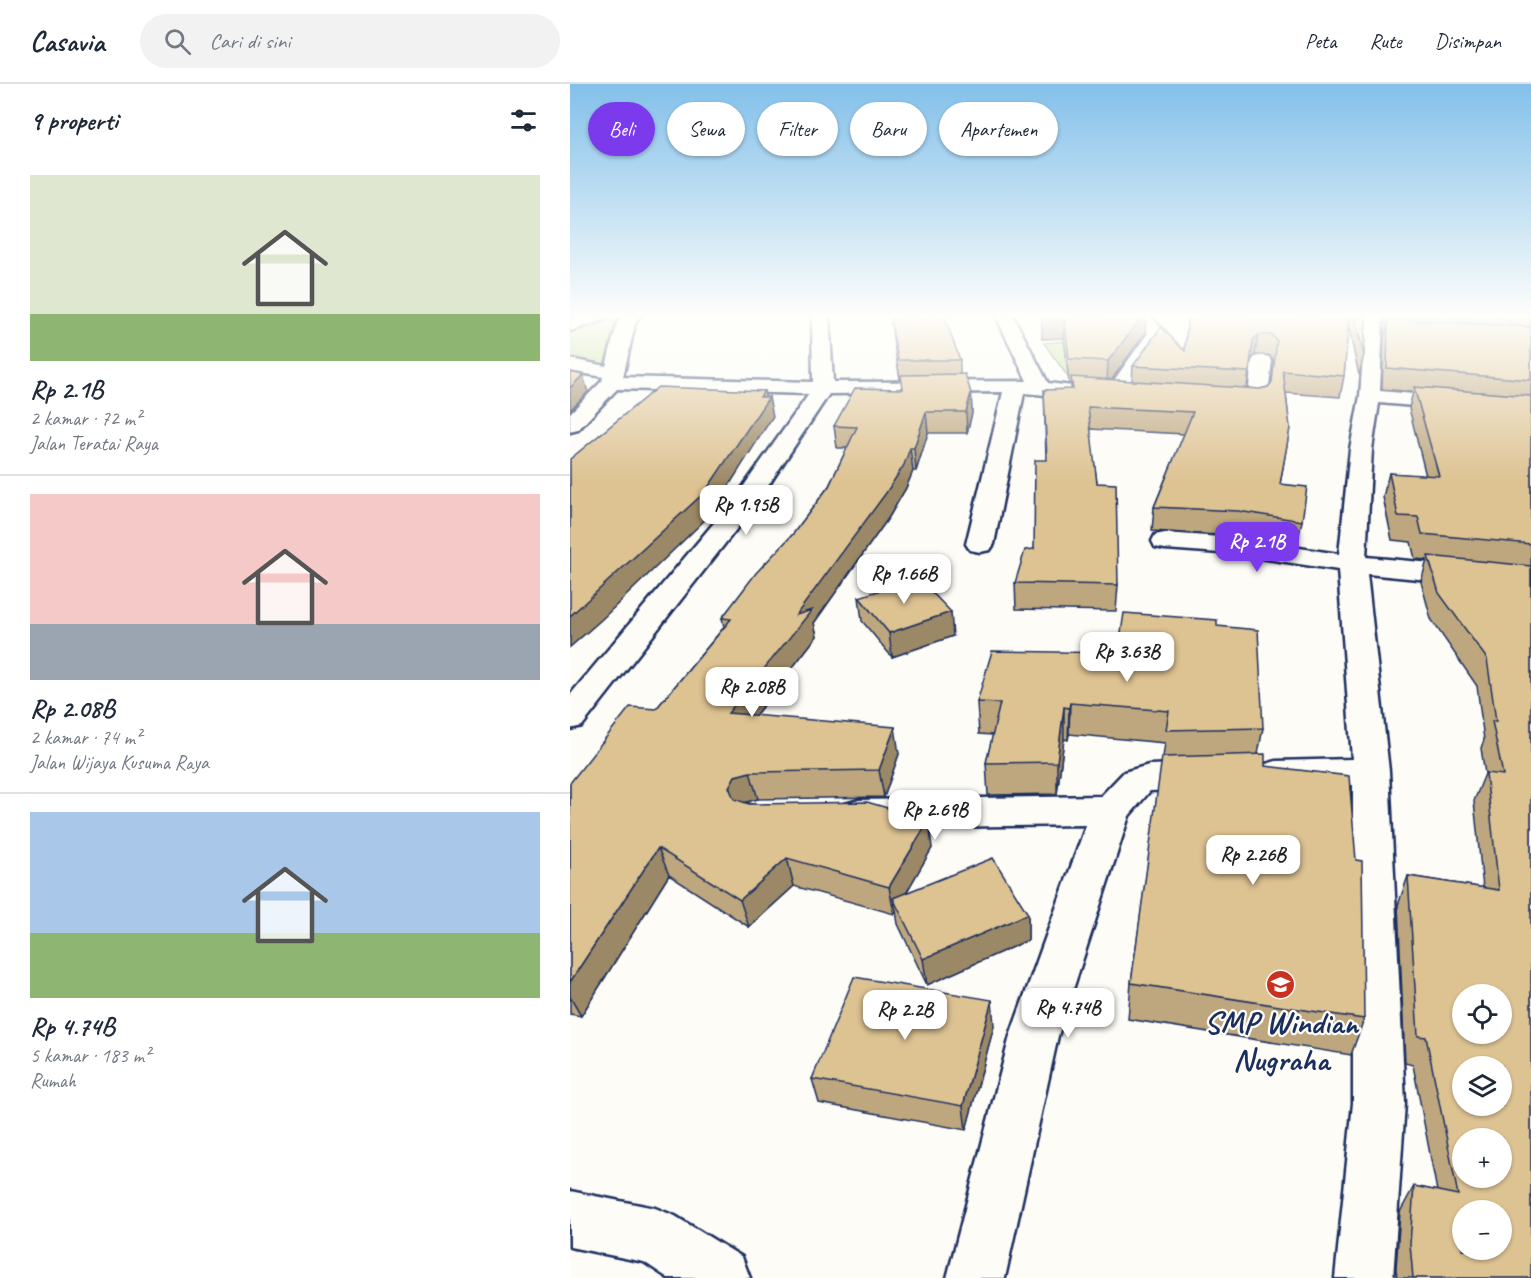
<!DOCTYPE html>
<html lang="id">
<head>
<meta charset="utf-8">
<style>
  :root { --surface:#fff; --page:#f2f2f3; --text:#1f2937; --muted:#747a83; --line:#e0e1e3; --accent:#7c3aed }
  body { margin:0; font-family:Caveat,sans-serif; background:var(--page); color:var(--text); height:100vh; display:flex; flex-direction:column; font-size:22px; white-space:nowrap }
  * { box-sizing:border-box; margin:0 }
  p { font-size:20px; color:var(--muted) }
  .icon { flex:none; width:33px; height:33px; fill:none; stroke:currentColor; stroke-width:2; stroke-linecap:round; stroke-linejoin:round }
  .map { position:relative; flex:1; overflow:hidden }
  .details { display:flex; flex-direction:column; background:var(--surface); width:570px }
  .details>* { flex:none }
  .top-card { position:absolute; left:18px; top:18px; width:570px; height:54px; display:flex; gap:12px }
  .buttons { position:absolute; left:882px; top:900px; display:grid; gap:12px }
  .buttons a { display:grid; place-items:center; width:60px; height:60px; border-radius:50%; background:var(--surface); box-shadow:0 2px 4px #0004; font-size:30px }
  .price { position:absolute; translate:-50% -51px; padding:0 14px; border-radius:12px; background:#fff; color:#222; font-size:20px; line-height:39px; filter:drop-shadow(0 2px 3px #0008) }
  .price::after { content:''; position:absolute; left:50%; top:36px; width:18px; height:14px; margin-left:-9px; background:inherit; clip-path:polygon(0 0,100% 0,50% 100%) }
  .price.active { background:var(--accent); color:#fff }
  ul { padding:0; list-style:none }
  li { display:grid; align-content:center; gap:12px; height:318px; padding:0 30px }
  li+li { border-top:2px solid var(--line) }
  li span { display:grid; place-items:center; height:186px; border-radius:0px; color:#555 }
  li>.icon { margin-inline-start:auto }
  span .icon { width:108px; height:108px; fill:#fffc; stroke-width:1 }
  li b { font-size:26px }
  h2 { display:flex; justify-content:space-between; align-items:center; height:72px; padding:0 30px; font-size:26px }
  .tag { padding:0 21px; border-radius:27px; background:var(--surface); box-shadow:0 2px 4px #0004; font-size:21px; line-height:54px }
  .tag.active { background:var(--accent); color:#fff }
  header { display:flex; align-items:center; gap:36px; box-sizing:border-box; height:84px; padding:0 30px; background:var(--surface); border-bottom:2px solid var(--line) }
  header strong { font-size:28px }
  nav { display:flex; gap:33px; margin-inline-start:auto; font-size:21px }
  .search { width:420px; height:54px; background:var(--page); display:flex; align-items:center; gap:15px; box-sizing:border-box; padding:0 21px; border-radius:33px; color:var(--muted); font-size:22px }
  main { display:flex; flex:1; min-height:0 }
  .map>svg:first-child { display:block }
  .green { fill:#bedc94; stroke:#6c8679; stroke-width:1.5 }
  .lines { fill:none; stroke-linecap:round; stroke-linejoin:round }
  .minor-casing { stroke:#1b2f5e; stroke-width:5 }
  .minor { fill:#fdfcf7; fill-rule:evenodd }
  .wall { fill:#bea77e; stroke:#1b2f5e; stroke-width:1.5; fill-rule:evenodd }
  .shaded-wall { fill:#9b8866; stroke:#1b2f5e; stroke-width:1.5 }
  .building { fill:#ddc292; stroke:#1b2f5e; stroke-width:1.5; fill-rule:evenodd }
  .labels { text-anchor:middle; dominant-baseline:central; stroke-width:4.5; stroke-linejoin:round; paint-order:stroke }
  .near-poi-label { font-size:32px; font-weight:bold; fill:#1b2f5e; stroke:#fdfcf7 }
</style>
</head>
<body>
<header>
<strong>Casavia</strong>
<div class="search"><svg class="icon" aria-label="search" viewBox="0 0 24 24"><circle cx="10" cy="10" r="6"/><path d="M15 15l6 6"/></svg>Cari di sini</div>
<nav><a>Peta</a><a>Rute</a><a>Disimpan</a></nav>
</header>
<main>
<section class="details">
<h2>9 properti<svg class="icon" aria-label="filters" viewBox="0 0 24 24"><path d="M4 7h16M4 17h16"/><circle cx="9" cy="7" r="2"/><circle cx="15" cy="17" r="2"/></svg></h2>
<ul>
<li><span style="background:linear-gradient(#dfe7d0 75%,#8fb573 0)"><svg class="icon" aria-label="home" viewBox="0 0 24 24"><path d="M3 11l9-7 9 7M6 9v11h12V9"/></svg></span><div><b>Rp 2.1B</b><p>2 kamar · 72 m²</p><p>Jalan Teratai Raya</p></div></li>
<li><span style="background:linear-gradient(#f6c9c9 70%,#9aa5b1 0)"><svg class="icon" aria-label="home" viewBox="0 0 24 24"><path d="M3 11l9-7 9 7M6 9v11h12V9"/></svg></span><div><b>Rp 2.08B</b><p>2 kamar · 74 m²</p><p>Jalan Wijaya Kusuma Raya</p></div></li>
<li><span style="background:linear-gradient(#a9c7e8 65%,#8fb573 0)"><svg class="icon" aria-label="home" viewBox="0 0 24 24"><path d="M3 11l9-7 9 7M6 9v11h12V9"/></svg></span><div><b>Rp 4.74B</b><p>5 kamar · 183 m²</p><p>Rumah</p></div></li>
</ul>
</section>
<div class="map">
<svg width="961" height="1194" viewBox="0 0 961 1194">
  <rect width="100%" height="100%" fill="#fdfcf7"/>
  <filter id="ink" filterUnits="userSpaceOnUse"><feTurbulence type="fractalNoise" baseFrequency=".0167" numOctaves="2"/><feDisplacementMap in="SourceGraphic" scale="12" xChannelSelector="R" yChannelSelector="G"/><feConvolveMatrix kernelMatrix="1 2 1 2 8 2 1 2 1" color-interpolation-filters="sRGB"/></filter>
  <g filter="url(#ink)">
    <!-- green -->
    <path class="green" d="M 28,232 L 61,232 L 56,240 L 44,289 L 0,281 L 0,242 Z
      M 526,254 L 555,289 L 498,293 L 474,259 Z"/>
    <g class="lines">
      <defs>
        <path id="minor" d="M 13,232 L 37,232 L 34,236 L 0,247 L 0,236 Z
          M 52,232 L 70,232 L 65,240 L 53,293 L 243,298 L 242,232 L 259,232 L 263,298 L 457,297 L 426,232 L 443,232 L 478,299 L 527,305 L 530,309 L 527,313 L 520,315 L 454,309 L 424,460 L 420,466 L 410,468 L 400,466 L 396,460 L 433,308 L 259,310 L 186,420 L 12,642 L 0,645 L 0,611 L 168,410 L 239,310 L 47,305 L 8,346 L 0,348 L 0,329 L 32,297 L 33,293 L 0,287 L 0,275 L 36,282 L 47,240 Z
          M 562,232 L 580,232 L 596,249 L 551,314 L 544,316 L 537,314 L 534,310 L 578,249 Z
          M 796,232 L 813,232 L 810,307 L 961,320 L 961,332 L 809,319 L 802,365 L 796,473 L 961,488 L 961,506 L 797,490 L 819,687 L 835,1019 L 823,1194 L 765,1194 L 783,1019 L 783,701 L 706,703 L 693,699 L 687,690 L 693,681 L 706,677 L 782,675 L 768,486 L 664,470 L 595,465 L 585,463 L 582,457 L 585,451 L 595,449 L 664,454 L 769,470 L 780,365 L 790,312 Z
          M 692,271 L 699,273 L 702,277 L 697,318 L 694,322 L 687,324 L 648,320 L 645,316 L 648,312 L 678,311 L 682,277 L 685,273 Z
          M 634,679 L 647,683 L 653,692 L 647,701 L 634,705 L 580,707 L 559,732 L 488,952 L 435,1194 L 377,1194 L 440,952 L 516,741 L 289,744 L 275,740 L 270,730 L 275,720 L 289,716 L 531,712 L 554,688 L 579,681 Z
          M 0,1107 L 85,1124 L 105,1132 L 172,1173 L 180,1194 L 98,1194 L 74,1178 L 0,1163 Z"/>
      </defs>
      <!-- minor casing -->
      <use href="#minor" class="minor-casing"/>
      <!-- minor -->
      <use href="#minor" class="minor"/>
    </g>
    <!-- wall -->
    <path class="wall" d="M 472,232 L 576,232 L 575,249 L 541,296 L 562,297 L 563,282 L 615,267 L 617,232 L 796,232 L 794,271 L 789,291 L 778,241 L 774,292 L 770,313 L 716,309 L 720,344 L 710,400 L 732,437 L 727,461 L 664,452 L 582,447 L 584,423 L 614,350 L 520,345 L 527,399 L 548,501 L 546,527 L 446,525 L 445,499 L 464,465 L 476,376 L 474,306 L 501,306 L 501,299 L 499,299 L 494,254 L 472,255 ZM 685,271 L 699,271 L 704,277 L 701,299 L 698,303 L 690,305 L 677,304 L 680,275 Z
      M 814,232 L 961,232 L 961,1194 L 827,1194 L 826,1185 L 830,1128 L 844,1102 L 867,1107 L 843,981 L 835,979 L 828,821 L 838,792 L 913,804 L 904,717 L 915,690 L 911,664 L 914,656 L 907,602 L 861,535 L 851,498 L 857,476 L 845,475 L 841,458 L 822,456 L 813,413 L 819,389 L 856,392 L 839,324 L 843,308 L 812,305 L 814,254 L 818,239 L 814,239 Z
      M 321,238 L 390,276 L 390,291 L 401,309 L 402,329 L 397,349 L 358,349 L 346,387 L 343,387 L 336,404 L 319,433 L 244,539 L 247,552 L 185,632 L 329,670 L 314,713 L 188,715 L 175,718 L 362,764 L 336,809 L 458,830 L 458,856 L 357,901 L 328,840 L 326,827 L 324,830 L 224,802 L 179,843 L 99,791 L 11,932 L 0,930 L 0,699 L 86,625 L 154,543 L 152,534 L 223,450 L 259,402 L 277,364 L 267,364 L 264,342 L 332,305 L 331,295 L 330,295 L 323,255 Z
      M 289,513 L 383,552 L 322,573 L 292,537 Z
      M 647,542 L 693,644 L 688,670 L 695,682 L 794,935 L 781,971 L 558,935 L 561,899 L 595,659 L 499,650 L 498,656 L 494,655 L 487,710 L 418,711 L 416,679 L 423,651 L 409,650 L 407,618 L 548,569 Z
      M 424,942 L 396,1046 L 249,1019 L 242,995 Z"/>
    <!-- shaded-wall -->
    <path class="shaded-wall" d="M 472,232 L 494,232 L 494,254 L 472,255 Z
      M 573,232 L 576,232 L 575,249 L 537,302 L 538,277 Z
      M 688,251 L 685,271 L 680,276 L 683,256 Z
      M 13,291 L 18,308 L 0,326 L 0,304 Z
      M 194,307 L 197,317 L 199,313 L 203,332 L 141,430 L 31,536 L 0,563 L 0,532 Z
      M 401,309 L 402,329 L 397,349 L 396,328 Z
      M 356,328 L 358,349 L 346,387 L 344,364 Z
      M 340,364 L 343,387 L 336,404 L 319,433 L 244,539 L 247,552 L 166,656 L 158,629 Z
      M 381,528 L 383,552 L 322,573 L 319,549 Z
      M 500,619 L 499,650 L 498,656 L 499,624 Z
      M 494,623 L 494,655 L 487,710 L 487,678 Z
      M 325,643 L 329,670 L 314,713 L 309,686 Z
      M 180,688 L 188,715 L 173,719 L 167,730 L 159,703 L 165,692 Z
      M 359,736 L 362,764 L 328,823 L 323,814 L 326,827 L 324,830 L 319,803 Z
      M 88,764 L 99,791 L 11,932 L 0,913 L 0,898 Z
      M 217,774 L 224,802 L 179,843 L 170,816 Z
      M 458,830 L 458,856 L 357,901 L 353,875 Z
      M 422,916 L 424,942 L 396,1046 L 393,1022 Z"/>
    <!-- building -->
    <path class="building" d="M 324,232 L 374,232 L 390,276 L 328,276 L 321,238 Z
      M 494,232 L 573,232 L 538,277 L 499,275 Z
      M 618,232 L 779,232 L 774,292 L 713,287 L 720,344 L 710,400 L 737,403 L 732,437 L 668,427 L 584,423 L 623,328 L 518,323 L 527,399 L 546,400 L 548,501 L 445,499 L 455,466 L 464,465 L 465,376 L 477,376 L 474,306 L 503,305 L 501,293 L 690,305 L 698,303 L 702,298 L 707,257 L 702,251 L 688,251 L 683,256 L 679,288 L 563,282 L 591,243 L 615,267 Z
      M 784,232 L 796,232 L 794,271 Z
      M 818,235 L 961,243 L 961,296 L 817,284 Z
      M 0,288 L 13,291 L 0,304 Z
      M 395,290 L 401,309 L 396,328 L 356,328 L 344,364 L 340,364 L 334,381 L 316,409 L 226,531 L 242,526 L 158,629 L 325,643 L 309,686 L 180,688 L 165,692 L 159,703 L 164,715 L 179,720 L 297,718 L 359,736 L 319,803 L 217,774 L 170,816 L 88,764 L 0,898 L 0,699 L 60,623 L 86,625 L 161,535 L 152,534 L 186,489 L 223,450 L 259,402 L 287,343 L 264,342 L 285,304 L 333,305 L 331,291 Z
      M 88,303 L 194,307 L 190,313 L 199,313 L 135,408 L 22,512 L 0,532 L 0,375 Z
      M 844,303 L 961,312 L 961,460 L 852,450 L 848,433 L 828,432 L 819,389 L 869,392 Z
      M 858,472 L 961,482 L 961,1194 L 843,1194 L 840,1160 L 844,1102 L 888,1111 L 856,953 L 848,952 L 838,792 L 929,806 L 916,689 L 933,691 L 922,637 L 926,637 L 917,575 L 869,509 ZM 892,910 L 932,910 L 932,950 L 892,950 ZM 892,982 L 932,982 L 932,1022 L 892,1022 ZM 892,1054 L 932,1054 L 932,1094 L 892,1094 ZM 892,1126 L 932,1126 L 932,1166 L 892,1166 Z
      M 348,494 L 381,528 L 319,549 L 289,513 Z
      M 554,529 L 647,536 L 647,542 L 688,546 L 693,644 L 596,646 L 599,627 L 500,619 L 499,624 L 494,623 L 487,678 L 416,679 L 430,619 L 407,618 L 422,567 L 548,569 Z
      M 695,670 L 695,682 L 779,692 L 786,776 L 792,777 L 794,935 L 561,899 L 592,673 Z
      M 423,774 L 458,830 L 353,875 L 323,814 Z
      M 284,893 L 422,916 L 393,1022 L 242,995 Z"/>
  </g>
  <!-- sky -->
  <linearGradient id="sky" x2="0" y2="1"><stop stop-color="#83c0ea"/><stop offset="0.58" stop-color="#fefefb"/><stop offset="1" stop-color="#fefefb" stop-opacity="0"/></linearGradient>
  <rect width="961" height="399" fill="url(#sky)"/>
  <!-- icons -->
  <defs>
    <symbol id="school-disc" viewBox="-11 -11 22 22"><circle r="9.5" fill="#c8321e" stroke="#fdfcf7"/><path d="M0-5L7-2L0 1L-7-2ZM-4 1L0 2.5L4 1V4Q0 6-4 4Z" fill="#fff"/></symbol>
  </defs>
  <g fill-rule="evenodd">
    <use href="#school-disc" x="694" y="884" width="33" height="33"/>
  </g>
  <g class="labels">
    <!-- near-poi labels -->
    <g class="near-poi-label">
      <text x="711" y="938">SMP Windian<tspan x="711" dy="37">Nugraha</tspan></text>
    </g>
  </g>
</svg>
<div class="buttons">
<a><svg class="icon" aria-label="locate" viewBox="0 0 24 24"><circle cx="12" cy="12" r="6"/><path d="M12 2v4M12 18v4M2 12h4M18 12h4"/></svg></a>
<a><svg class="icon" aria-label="layers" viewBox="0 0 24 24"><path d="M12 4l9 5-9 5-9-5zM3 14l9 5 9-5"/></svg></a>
<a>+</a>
<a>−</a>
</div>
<b class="price" style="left:176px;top:452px">Rp 1.95B</b>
<b class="price active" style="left:687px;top:489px">Rp 2.1B</b>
<b class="price" style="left:334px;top:521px">Rp 1.66B</b>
<b class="price" style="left:557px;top:599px">Rp 3.63B</b>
<b class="price" style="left:182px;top:634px">Rp 2.08B</b>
<b class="price" style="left:365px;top:757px">Rp 2.69B</b>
<b class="price" style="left:683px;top:802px">Rp 2.26B</b>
<b class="price" style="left:498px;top:955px">Rp 4.74B</b>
<b class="price" style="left:335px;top:957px">Rp 2.2B</b>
<div class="top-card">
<a class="tag active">Beli</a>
<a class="tag">Sewa</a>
<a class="tag">Filter</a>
<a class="tag">Baru</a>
<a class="tag">Apartemen</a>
</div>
</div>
</main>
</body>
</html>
